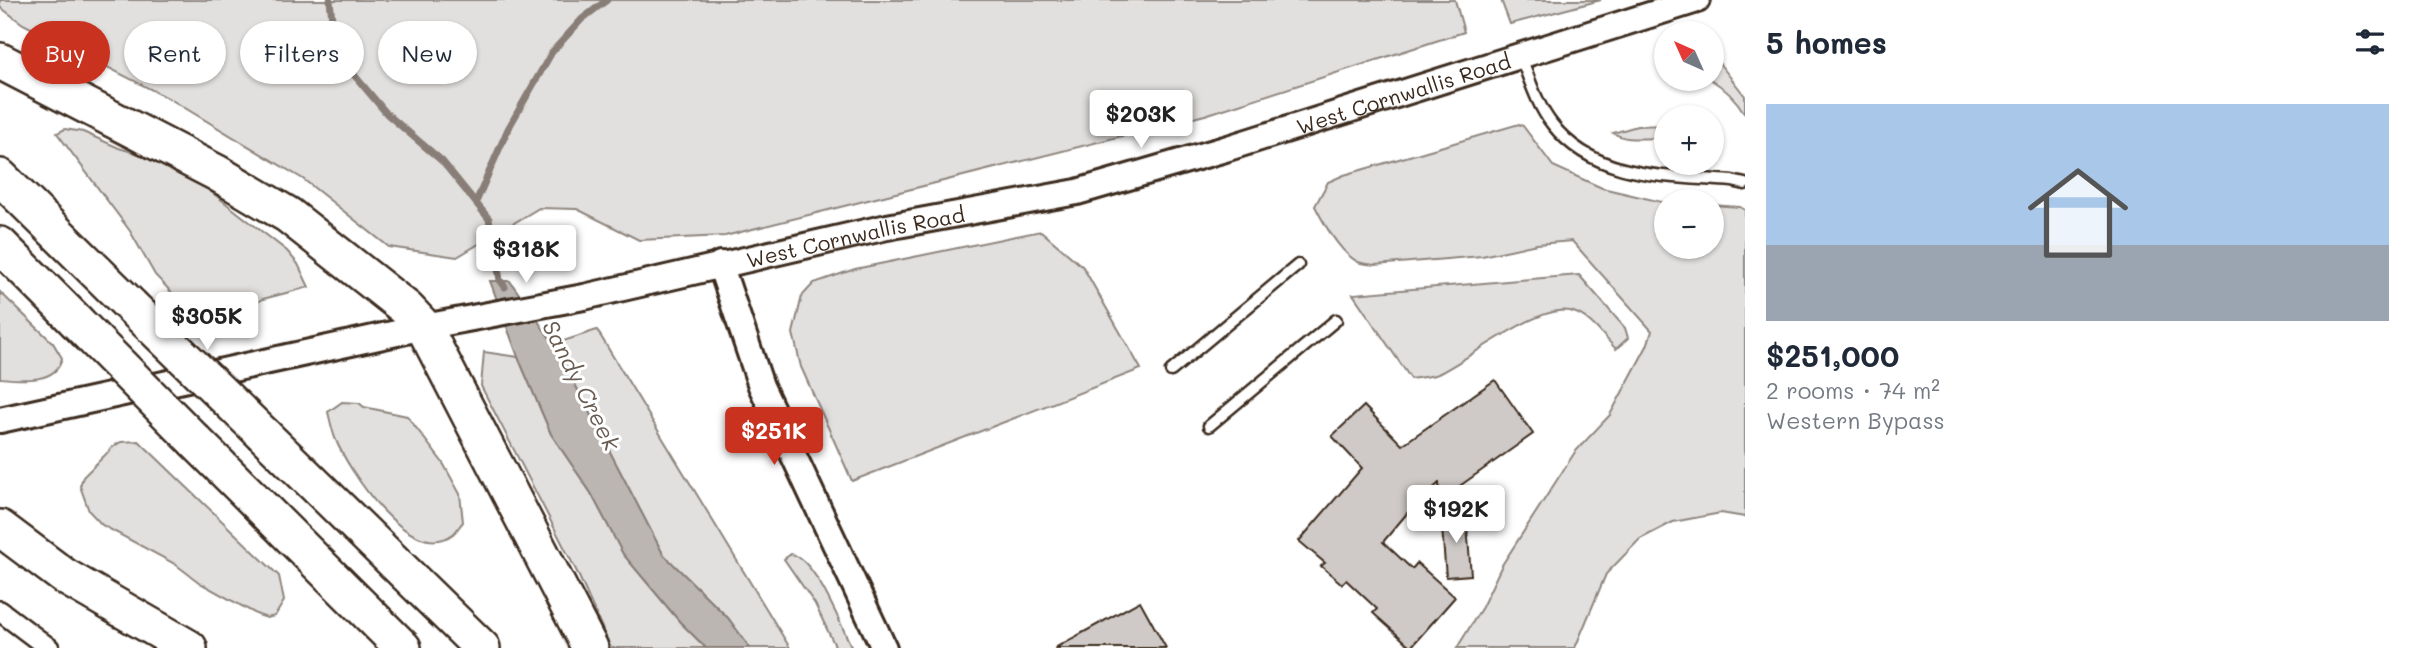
<!DOCTYPE html>
<html lang="en">
<head>
<meta charset="utf-8">
<style>
  :root { --surface:#fff; --page:#f6f6f7; --text:#1f2937; --muted:#747a83; --line:#e0e1e3; --accent:#c8321e }
  body { margin:0; font-family:Mali,sans-serif; background:var(--page); color:var(--text); height:100vh; display:flex; flex-direction:column; font-size:26px; white-space:nowrap }
  * { box-sizing:border-box; margin:0 }
  p { font-size:23px; color:var(--muted) }
  .icon { flex:none; width:38px; height:38px; fill:none; stroke:currentColor; stroke-width:2; stroke-linecap:round; stroke-linejoin:round }
  .map { position:relative; flex:1; overflow:hidden }
  .panel { display:flex; flex-direction:column; background:var(--surface); width:665px }
  .panel>* { flex:none }
  .banner { position:absolute; left:21px; top:21px; width:665px; height:63px; display:flex; gap:14px }
  .needle { width:46px; rotate:315deg }
  .tools { position:absolute; left:1654px; top:21px; display:grid; gap:14px }
  .tools a { display:grid; place-items:center; width:70px; height:70px; border-radius:50%; background:var(--surface); box-shadow:0 2px 5px #0004; font-size:35px }
  .price { position:absolute; translate:-50% -60px; padding:0 16px; border-radius:7px; background:#fff; color:#222; font-size:23px; line-height:46px; filter:drop-shadow(0 2px 4px #0008) }
  .price::after { content:''; position:absolute; left:50%; top:42px; width:21px; height:16px; margin-left:-10px; background:inherit; clip-path:polygon(0 0,100% 0,50% 100%) }
  .price.selected { background:var(--accent); color:#fff }
  ul { padding:0; list-style:none }
  li { display:grid; align-content:center; gap:14px; height:371px; padding:0 21px }
  li+li { border-top:2px solid var(--line) }
  li span { display:grid; place-items:center; height:217px; border-radius:0px; color:#555 }
  li>.icon { margin-inline-start:auto }
  span .icon { width:126px; height:126px; fill:#fffc; stroke-width:1 }
  li b { font-size:30px }
  h2 { display:flex; justify-content:space-between; align-items:center; height:84px; padding:0 21px; font-size:30px }
  .chip { padding:0 24px; border-radius:32px; background:var(--surface); box-shadow:0 2px 5px #0004; font-size:24px; line-height:63px }
  .chip.selected { background:var(--accent); color:#fff }
  main { display:flex; flex:1; min-height:0 }
  .map>svg:first-child { display:block }
  .green { fill:#e2e0de; stroke:#8e857e; stroke-width:2 }
  .water { fill:#bcb6b3; stroke:#887e77; stroke-width:2 }
  .lines { fill:none; stroke-linecap:round; stroke-linejoin:round }
  .stream { stroke:#887e77; stroke-width:7 }
  .building { fill:#cfcac7; stroke:#3b2a1e; stroke-width:2 }
  .service-casing { stroke:#3b2a1e; stroke-width:15 }
  .minor-casing { stroke:#3b2a1e; stroke-width:24 }
  .tertiary-casing { stroke:#3b2a1e; stroke-width:30 }
  .motorway-casing { stroke:#3b2a1e; stroke-width:40 }
  .service { stroke:#fff; stroke-width:10 }
  .minor { stroke:#fff; stroke-width:19 }
  .tertiary { stroke:#fff; stroke-width:24 }
  .motorway { stroke:#fff; stroke-width:35 }
  .motorway-bridge-casing { stroke:#3b2a1e; stroke-width:40; stroke-linecap:butt }
  .motorway-bridge { stroke:#fff; stroke-width:35 }
  .labels { text-anchor:middle; dominant-baseline:central; stroke-width:6; stroke-linejoin:round; paint-order:stroke }
  .street-label { font-size:21px; fill:#3b2a1e; stroke:#fff }
  .water-label { font-size:23px; font-style:italic; fill:#685b52; stroke:#fff }
</style>
</head>
<body>
<main>
<div class="map">
<svg width="1745" height="648" viewBox="0 0 1745 648">
  <rect width="100%" height="100%" fill="#fff"/>
  <filter id="ink" filterUnits="userSpaceOnUse"><feTurbulence type="fractalNoise" baseFrequency=".0143" numOctaves="2"/><feDisplacementMap in="SourceGraphic" scale="14" xChannelSelector="R" yChannelSelector="G"/><feConvolveMatrix kernelMatrix="1 2 1 2 8 2 1 2 1" color-interpolation-filters="sRGB"/></filter>
  <g filter="url(#ink)">
    <!-- green -->
    <path class="green" d="M 0,0 L 1455,0 L 1464,32 L 1205,115 L 725,236 L 639,240 L 577,209 L 539,208 L 457,257 L 389,247 L 303,179 L 170,99 L 23,24 L 0,7 Z
      M 1501,0 L 1601,0 L 1510,24 Z
      M 1712,54 L 1745,96 L 1745,114 C 1736,99 1725,88 1710,79 Z
      M 1519,124 L 1523,126 L 1553,166 L 1602,188 L 1666,203 L 1666,247 L 1712,247 L 1712,205 L 1740,207 L 1745,210 L 1745,517 L 1721,513 L 1673,522 L 1640,539 L 1606,574 L 1575,648 L 1457,648 L 1482,607 L 1502,565 L 1575,452 L 1610,415 L 1647,346 L 1652,331 L 1572,241 L 1537,244 L 1482,256 L 1375,265 C 1370,264 1363,264 1358,262 C 1339,252 1324,224 1315,206 L 1328,182 L 1344,175 Z
      M 1666,125 L 1666,139 C 1647,136 1630,143 1613,133 L 1637,126 Z
      M 65,129 L 83,132 L 119,148 L 162,161 L 196,180 L 287,251 L 298,264 L 309,287 L 263,299 L 231,315 L 194,309 L 175,296 L 155,275 L 130,231 L 57,133 Z
      M 1041,231 L 1083,267 L 1141,369 L 852,481 L 801,367 L 793,333 L 802,296 L 814,283 L 855,269 Z
      M 1579,275 L 1625,328 L 1628,338 L 1616,349 C 1603,336 1589,315 1570,311 C 1538,304 1468,360 1438,374 C 1430,377 1420,377 1411,379 L 1353,294 Z
      M 0,292 L 53,343 L 62,358 C 57,384 21,380 0,378 Z
      M 597,330 L 790,648 L 750,648 L 728,618 L 663,554 L 554,344 Z
      M 484,352 L 518,357 L 551,434 L 591,493 L 623,554 L 680,622 L 706,648 L 611,648 L 577,572 L 481,386 Z
      M 342,402 L 359,403 L 364,407 L 407,416 L 443,463 L 460,494 L 463,522 C 460,525 456,532 453,534 C 410,566 348,470 335,438 C 332,430 330,420 328,412 Z
      M 139,441 L 279,576 L 284,601 L 275,616 L 267,618 L 258,615 L 200,583 L 175,564 L 102,525 L 89,511 L 80,486 L 83,477 L 114,446 L 121,442 Z
      M 791,554 C 815,558 841,626 852,648 L 836,648 L 815,604 L 784,559 Z"/>
    <!-- water -->
    <path class="water" d="M 490,281 L 510,281 L 554,344 L 663,554 L 728,618 L 750,648 L 706,648 L 680,622 L 623,554 L 591,493 L 551,434 L 518,357 Z"/>
    <g class="lines">
      <!-- stream -->
      <path class="stream" d="M 330,0 L 334,39 L 350,70 L 387,114 L 442,161 L 489,219 L 500,280 L 505,287
        M 476,202 L 508,129 L 552,52 L 582,19 L 607,0"/>
    </g>
    <!-- building -->
    <path class="building" d="M 1495,380 L 1533,434 L 1440,500 L 1439,483 L 1409,511 L 1383,542 L 1412,569 L 1417,563 L 1455,597 L 1411,647 L 1373,613 L 1377,609 L 1346,580 L 1342,584 L 1321,566 L 1325,563 L 1299,541 L 1362,468 L 1332,436 L 1364,406 L 1402,445 Z
      M 1466,513 L 1471,575 L 1446,577 L 1441,515 Z
      M 1140,601 L 1166,648 L 1055,648 Z"/>
    <g class="lines">
      <defs>
        <path id="service" d="M 1520,55 C 1529,78 1537,105 1552,124 C 1595,180 1669,176 1732,181 L 1745,184
          M 1171,371 L 1298,265
          M 1209,426 L 1336,320"/>
        <path id="minor" d="M 0,611 L 49,648"/>
        <g id="tertiary">
          <path d="M 720,264 L 761,386 L 884,648"/>
          <path id="s1" d="M 0,420 L 424,327 L 584,297 L 887,227 L 1077,192 L 1225,149 L 1697,0"/>
        </g>
        <path id="motorway" d="M 0,61 L 217,173 L 288,215 L 407,309 L 424,327 L 590,648
          M 0,177 L 131,306
          M 0,245 L 76,321
          M 264,435 L 482,648
          M 195,441 L 403,648
          M 0,528 L 64,576 L 189,648"/>
      </defs>
      <!-- service casing -->
      <use href="#service" class="service-casing"/>
      <!-- minor casing -->
      <use href="#minor" class="minor-casing"/>
      <!-- tertiary casing -->
      <use href="#tertiary" class="tertiary-casing"/>
      <!-- motorway casing -->
      <use href="#motorway" class="motorway-casing"/>
      <!-- service -->
      <use href="#service" class="service"/>
      <!-- minor -->
      <use href="#minor" class="minor"/>
      <!-- tertiary -->
      <use href="#tertiary" class="tertiary"/>
      <!-- motorway -->
      <use href="#motorway" class="motorway"/>
      <defs>
        <path id="motorway-bridge" d="M 131,306 L 264,435
          M 76,321 L 195,441"/>
      </defs>
      <!-- motorway-bridge casing -->
      <use href="#motorway-bridge" class="motorway-bridge-casing"/>
      <!-- motorway-bridge -->
      <use href="#motorway-bridge" class="motorway-bridge"/>
    </g>
  </g>
  <g class="labels">
    <!-- street labels -->
    <g class="street-label">
      <text stroke="none"><textPath href="#s1" startOffset="1442">West Cornwallis Road</textPath></text>
      <text stroke="none"><textPath href="#s1" startOffset="875">West Cornwallis Road</textPath></text>
    </g>
    <!-- water labels -->
    <g class="water-label">
      <text transform="translate(582 385) rotate(63)">Sandy Creek</text>
    </g>
  </g>
</svg>
<div class="tools">
<a><svg class="needle" viewBox="-14 -14 28 28"><path d="M0-13l5 13h-10z" fill="#e53935"/><path d="M0 13l5-13h-10z" fill="#747a83"/></svg></a>
<a>+</a>
<a>−</a>
</div>
<b class="price" style="left:1141px;top:150px">$203K</b>
<b class="price" style="left:526px;top:285px">$318K</b>
<b class="price" style="left:207px;top:352px">$305K</b>
<b class="price selected" style="left:774px;top:467px">$251K</b>
<b class="price" style="left:1456px;top:545px">$192K</b>
<div class="banner">
<a class="chip selected">Buy</a>
<a class="chip">Rent</a>
<a class="chip">Filters</a>
<a class="chip">New</a>
</div>
</div>
<section class="panel">
<h2>5 homes<svg class="icon" aria-label="filters" viewBox="0 0 24 24"><path d="M4 7h16M4 17h16"/><circle cx="9" cy="7" r="2"/><circle cx="15" cy="17" r="2"/></svg></h2>
<ul>
<li><span style="background:linear-gradient(#a9c7e8 65%,#9aa5b1 0)"><svg class="icon" aria-label="home" viewBox="0 0 24 24"><path d="M3 11l9-7 9 7M6 9v11h12V9"/></svg></span><div><b>$251,000</b><p>2 rooms · 74 m²</p><p>Western Bypass</p></div></li>
</ul>
</section>
</main>
</body>
</html>
